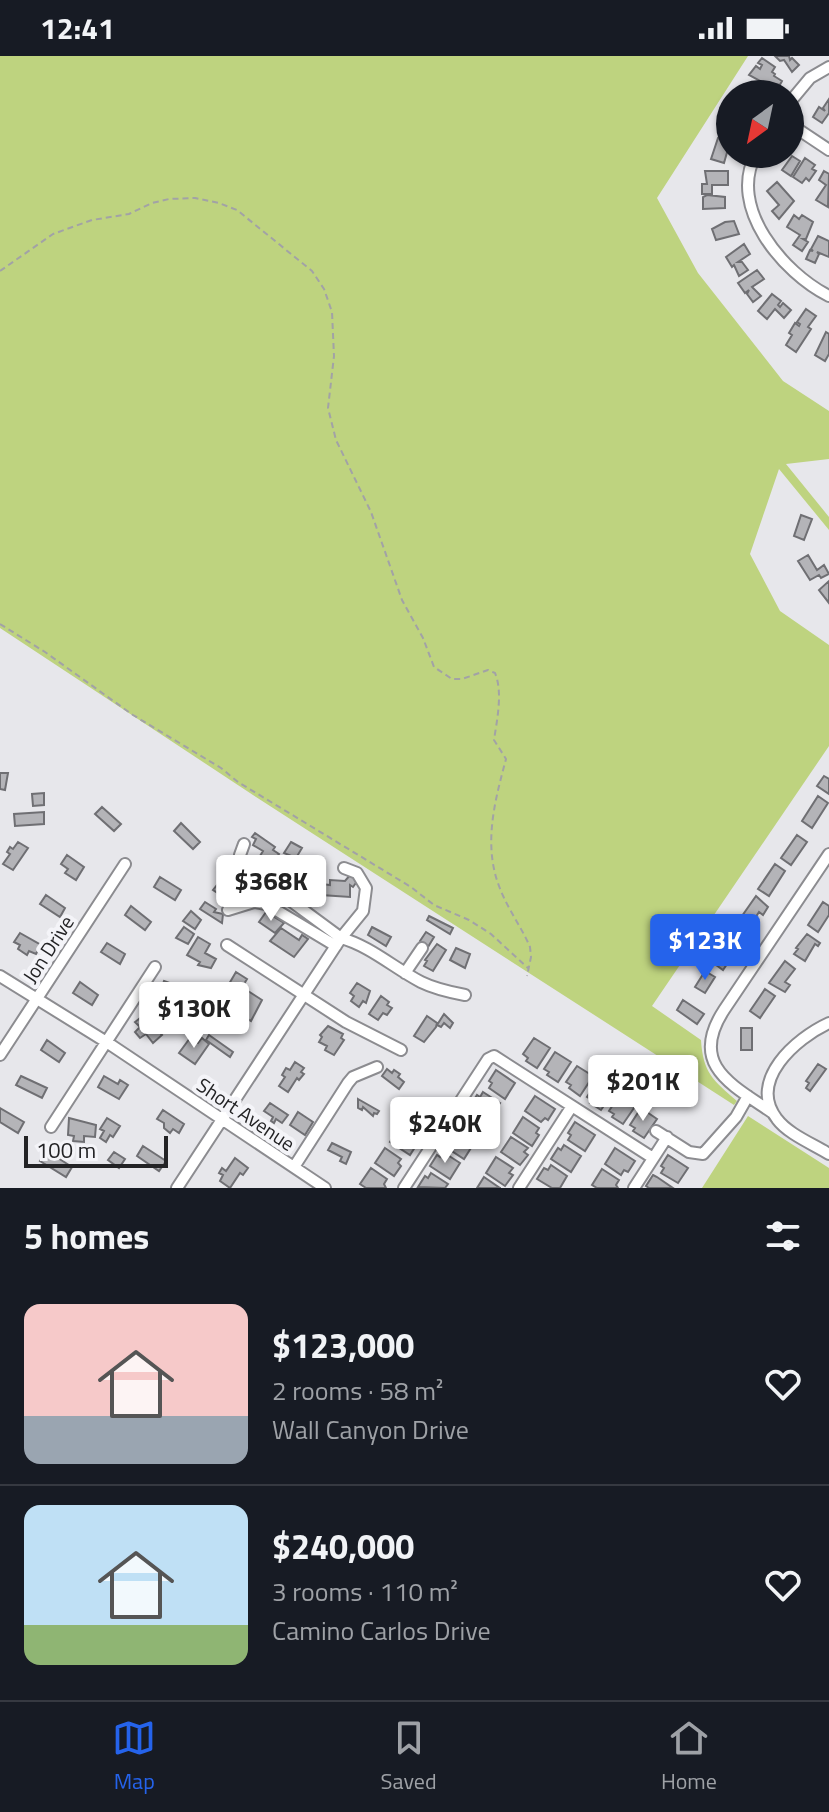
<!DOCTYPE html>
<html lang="en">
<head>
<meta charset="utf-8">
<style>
  :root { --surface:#171b24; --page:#20242c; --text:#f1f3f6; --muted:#9ea1a6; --line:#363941; --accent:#2563eb }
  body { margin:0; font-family:"Titillium Web",sans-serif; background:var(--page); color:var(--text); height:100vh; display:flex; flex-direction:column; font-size:30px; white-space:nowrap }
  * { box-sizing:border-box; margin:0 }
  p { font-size:26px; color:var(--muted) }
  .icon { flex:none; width:44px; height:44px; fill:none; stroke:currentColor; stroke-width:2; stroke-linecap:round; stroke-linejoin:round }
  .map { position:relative; height:1132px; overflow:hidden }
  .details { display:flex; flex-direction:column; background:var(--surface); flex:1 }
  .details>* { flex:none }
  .needle { width:52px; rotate:213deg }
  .controls { position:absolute; left:716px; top:24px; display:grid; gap:16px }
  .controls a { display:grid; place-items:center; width:88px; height:88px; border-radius:50%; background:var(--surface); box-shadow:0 2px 6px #0004; font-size:40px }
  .scale { position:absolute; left:24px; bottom:20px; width:144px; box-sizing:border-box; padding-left:8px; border:4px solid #232325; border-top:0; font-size:22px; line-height:28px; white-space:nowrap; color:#232325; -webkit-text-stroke:6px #f4f4f8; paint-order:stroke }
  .price { position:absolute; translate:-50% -68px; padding:0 18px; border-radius:8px; background:#fff; color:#222; font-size:26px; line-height:52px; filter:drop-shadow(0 2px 4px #0008) }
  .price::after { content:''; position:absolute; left:50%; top:48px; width:24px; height:18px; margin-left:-12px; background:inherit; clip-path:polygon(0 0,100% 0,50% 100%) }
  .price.active { background:var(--accent); color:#fff }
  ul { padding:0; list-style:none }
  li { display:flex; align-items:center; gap:24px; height:200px; padding:0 24px }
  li+li { border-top:2px solid var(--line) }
  li span { display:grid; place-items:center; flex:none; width:224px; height:160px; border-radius:16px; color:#555 }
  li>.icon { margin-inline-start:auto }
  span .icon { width:96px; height:96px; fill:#fffc; stroke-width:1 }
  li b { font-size:34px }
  h2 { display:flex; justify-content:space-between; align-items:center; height:96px; padding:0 24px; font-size:34px }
  .status { display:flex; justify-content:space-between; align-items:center; height:56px; padding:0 40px; background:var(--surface); direction:ltr }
  .status svg { height:22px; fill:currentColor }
  .tabs { display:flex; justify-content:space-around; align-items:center; height:112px; border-top:2px solid var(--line); background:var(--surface); font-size:22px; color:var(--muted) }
  .tabs a { display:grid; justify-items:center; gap:4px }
  .tabs .active { color:var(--accent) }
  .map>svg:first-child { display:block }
  .green { fill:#bed37f }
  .building { fill:#b4b4b8; stroke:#6f6f73; stroke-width:2 }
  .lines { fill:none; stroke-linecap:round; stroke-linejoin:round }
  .minor-casing { stroke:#8c8c90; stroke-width:14 }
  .path { stroke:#a2a2a6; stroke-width:2; stroke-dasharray:6 4; stroke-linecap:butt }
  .minor { stroke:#fff; stroke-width:10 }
  .labels { text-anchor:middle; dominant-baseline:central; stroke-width:8; stroke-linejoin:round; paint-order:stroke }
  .street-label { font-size:20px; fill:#232325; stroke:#f4f4f8 }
</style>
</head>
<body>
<div class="status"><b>12:41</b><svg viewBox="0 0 49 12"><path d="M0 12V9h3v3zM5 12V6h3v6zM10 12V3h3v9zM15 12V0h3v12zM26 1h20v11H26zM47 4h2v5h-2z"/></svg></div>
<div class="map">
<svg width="829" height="1132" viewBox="0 0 829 1132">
  <rect width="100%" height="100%" fill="#e7e7eb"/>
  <!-- green -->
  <path class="green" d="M 0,0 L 748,0 L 657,142 L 698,217 L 783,325 L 829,355 L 829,403 L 786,408 L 829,461 L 829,474 L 779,413 L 750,498 L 780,555 L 829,589 L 829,690 L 652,950 L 701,984 C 703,1017 713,1024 737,1045 L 734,1049 L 256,741 L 0,572 Z
    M 748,1060 L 829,1112 L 829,1132 L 702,1132 Z"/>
  <!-- building -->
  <path class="building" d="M 775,0 L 789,0 L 790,4 L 792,2 L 799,9 L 792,16 L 784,4 L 780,5 Z
    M 762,2 L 775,11 L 772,16 L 775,18 L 774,20 L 782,25 L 777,34 L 749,19 L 756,10 L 760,13 L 762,9 L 758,7 Z
    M 829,43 L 829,57 L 822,67 L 813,61 L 819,51 L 825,55 L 823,52 Z
    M 718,82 L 730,86 L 724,107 L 711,103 Z
    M 792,100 L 800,105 L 791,120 L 782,114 Z
    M 805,102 L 815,109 L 812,113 L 816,115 L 809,125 L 806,122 L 802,127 L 793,121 Z
    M 705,115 L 728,115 L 728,129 L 712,129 L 712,138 L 702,138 L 702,128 L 707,128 Z
    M 824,115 L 829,118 L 828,151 L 816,144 L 826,129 L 819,124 Z
    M 777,126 L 794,145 L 779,163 L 772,155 L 779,149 L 767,135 Z
    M 707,139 L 725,141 L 725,152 L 703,153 L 703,141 Z
    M 794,159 L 799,163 L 802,159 L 813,166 L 806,183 L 803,183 L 808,186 L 802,195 L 793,189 L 800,179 L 787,171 Z
    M 734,165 L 739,178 L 716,184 L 712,173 L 725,166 Z
    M 818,180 L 829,185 L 829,201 L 817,196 L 819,198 L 815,207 L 806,203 L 810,194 L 813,195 L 811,193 Z
    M 744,188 L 750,198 L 738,206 L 742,206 L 748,214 L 739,220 L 734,209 L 732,211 L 726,201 Z
    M 757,214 L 764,223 L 752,231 L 761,240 L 753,246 L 747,238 L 749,234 L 745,237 L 738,227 Z
    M 772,238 L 781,245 L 778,249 L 780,251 L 783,247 L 791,254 L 784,262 L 775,253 L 767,263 L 758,255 Z
    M 806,253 L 816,260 L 808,271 L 811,273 L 796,296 L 786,289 L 792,279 L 789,277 L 795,267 L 799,270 L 800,268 L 797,266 Z
    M 826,276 L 829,278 L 829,298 L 825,305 L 815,299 Z
    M 801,459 L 812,463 L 804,484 L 794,480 Z
    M 808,499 L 817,514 L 824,509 L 829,518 L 821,522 L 819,519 L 810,524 L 798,505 Z
    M 829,525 L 829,547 L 819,534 Z
    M 0,717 L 8,717 L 5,734 L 0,733 Z
    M 824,720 L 829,723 L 829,738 L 817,730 Z
    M 44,737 L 44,749 L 33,750 L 32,738 Z
    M 818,740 L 828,747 L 812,772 L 802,765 Z
    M 102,751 L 121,768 L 114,775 L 95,758 Z
    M 44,756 L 44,768 L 15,770 L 14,758 Z
    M 181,767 L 200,786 L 193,793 L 174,775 Z
    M 255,777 L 275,791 L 273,794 L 279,798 L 272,808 L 260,800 L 263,795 L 253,789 L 256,783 L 252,781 Z
    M 797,779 L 807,786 L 791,809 L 781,802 Z
    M 18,786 L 28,792 L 13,814 L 3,808 L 10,798 L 7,796 L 10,791 L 13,793 Z
    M 291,786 L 302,792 L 296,802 L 284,797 Z
    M 67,799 L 84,811 L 76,824 L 65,817 L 68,813 L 61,808 Z
    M 297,803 L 318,816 L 313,826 L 306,822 L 304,825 L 295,819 L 297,816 L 291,813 Z
    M 775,808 L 785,815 L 769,840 L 758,833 Z
    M 229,814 L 253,830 L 237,850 L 213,834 Z
    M 351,818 L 358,824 L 353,831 L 350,829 L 350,841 L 321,839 L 322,828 L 330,829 L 330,824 L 345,825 Z
    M 160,821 L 181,834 L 175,844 L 154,831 Z
    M 46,839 L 65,852 L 60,861 L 40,848 Z
    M 756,840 L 768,851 L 763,859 L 759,856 L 752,867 L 742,860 Z
    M 205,846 L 216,853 L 214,856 L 223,858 L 222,867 L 200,853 Z
    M 823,846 L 829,850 L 829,859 L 818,876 L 808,869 Z
    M 131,850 L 151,866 L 145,874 L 125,859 Z
    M 191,855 L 201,864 L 195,873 L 183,865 Z
    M 266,856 L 284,867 L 275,877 L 259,866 Z
    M 429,860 L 453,872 L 450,878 L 427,864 Z
    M 736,870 L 746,877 L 737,892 L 727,885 Z
    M 184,871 L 194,878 L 188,888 L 176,882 Z
    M 372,871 L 391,881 L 386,890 L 368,879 Z
    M 281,872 L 299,884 L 302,879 L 308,883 L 294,901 L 270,885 Z
    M 426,876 L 434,881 L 428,891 L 420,885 Z
    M 20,877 L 41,889 L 36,898 L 29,895 L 27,899 L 18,893 L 20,889 L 14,886 Z
    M 807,878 L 820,887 L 818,890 L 815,888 L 805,905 L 794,898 L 798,893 L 796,892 Z
    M 198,881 L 210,888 L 205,897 L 216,903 L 211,912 L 198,909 L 200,906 L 187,899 Z
    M 107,887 L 125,898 L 120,908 L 101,896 Z
    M 437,888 L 446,894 L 433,915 L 424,910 L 427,905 L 425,904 Z
    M 456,892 L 470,898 L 465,912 L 450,904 Z
    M 710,892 L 729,905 L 723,914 L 701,898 L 703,896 L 705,898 Z
    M 785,905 L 795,913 L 785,926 L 790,929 L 785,936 L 769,927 Z
    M 705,915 L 715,921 L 705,937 L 695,931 Z
    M 236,916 L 247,923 L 241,933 L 229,928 Z
    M 164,925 L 192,935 L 189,942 L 175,936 L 173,941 L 167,940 L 169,934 L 162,931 Z
    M 80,926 L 98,939 L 92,949 L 73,937 Z
    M 357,927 L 370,935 L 366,947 L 363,945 L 359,951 L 351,945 L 354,940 L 350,937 Z
    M 765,933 L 775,940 L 760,962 L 750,955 Z
    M 248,935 L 262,944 L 251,965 L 230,952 L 236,942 L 242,946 Z
    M 381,940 L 389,946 L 387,949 L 392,952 L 387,959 L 383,957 L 378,964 L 369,958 Z
    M 683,944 L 704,958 L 697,968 L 677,954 Z
    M 444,958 L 453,967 L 450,972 L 444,967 L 441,971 L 437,969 Z
    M 144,959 L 162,979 L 153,987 L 146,978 L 140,982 L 135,976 L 140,971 L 135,966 Z
    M 427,960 L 437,967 L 436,971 L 424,986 L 414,980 Z
    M 328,970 L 343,978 L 341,982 L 344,984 L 334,999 L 325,994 L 327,990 L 319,986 L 322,981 L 320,979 Z
    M 741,972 L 752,972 L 752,994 L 741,994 Z
    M 209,979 L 233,996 L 230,1001 L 206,984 Z
    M 190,982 L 198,987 L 202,982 L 209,988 L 195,1008 L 179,997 Z
    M 534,982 L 550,992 L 537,1012 L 526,1005 L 528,1002 L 523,998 Z
    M 47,984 L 65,997 L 59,1006 L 41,994 Z
    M 555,996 L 571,1006 L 558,1026 L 547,1019 L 549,1016 L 544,1013 Z
    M 295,1006 L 304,1012 L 301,1016 L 304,1018 L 299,1024 L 297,1022 L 288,1036 L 279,1030 L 285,1021 L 282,1019 L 286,1012 L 290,1014 Z
    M 818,1008 L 826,1013 L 810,1035 L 806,1032 L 809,1027 L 806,1025 Z
    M 577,1010 L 593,1020 L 580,1040 L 569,1032 L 571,1029 L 566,1026 Z
    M 387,1013 L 392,1017 L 394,1014 L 400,1018 L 398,1021 L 404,1026 L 399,1033 L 382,1020 Z
    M 496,1014 L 515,1027 L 505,1043 L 489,1032 L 492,1027 L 489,1025 Z
    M 21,1020 L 47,1032 L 42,1042 L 16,1029 Z
    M 104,1020 L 118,1028 L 120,1024 L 128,1029 L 119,1043 L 98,1031 Z
    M 598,1024 L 614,1035 L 601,1054 L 590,1047 L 592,1044 L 587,1041 Z
    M 483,1036 L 500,1047 L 489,1062 L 470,1050 L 477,1039 L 480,1041 Z
    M 620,1038 L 636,1049 L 623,1068 L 612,1061 L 614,1058 L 609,1055 Z
    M 535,1040 L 555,1053 L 548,1064 L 545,1062 L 541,1066 L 525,1055 Z
    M 358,1043 L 379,1055 L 377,1058 L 374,1057 L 373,1060 L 363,1051 L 362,1054 L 358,1052 Z
    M 270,1047 L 288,1059 L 282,1067 L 276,1063 L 274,1067 L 271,1065 L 273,1061 L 264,1055 Z
    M 0,1052 L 24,1066 L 18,1077 L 0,1066 Z
    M 641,1052 L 657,1063 L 644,1082 L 633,1075 L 635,1072 L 630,1069 Z
    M 163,1054 L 184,1068 L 179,1077 L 173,1073 L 170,1077 L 164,1072 L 164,1067 L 157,1063 Z
    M 470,1055 L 487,1066 L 477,1082 L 457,1069 L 464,1058 L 467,1060 Z
    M 298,1056 L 313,1066 L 305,1079 L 290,1069 Z
    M 523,1061 L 539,1072 L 536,1077 L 539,1079 L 532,1090 L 513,1077 Z
    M 69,1062 L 96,1069 L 95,1081 L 84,1080 L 84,1086 L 73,1085 L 74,1080 L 68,1079 Z
    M 107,1062 L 120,1070 L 113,1081 L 110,1079 L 106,1086 L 100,1082 L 104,1075 L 100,1073 Z
    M 575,1066 L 595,1079 L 585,1095 L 568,1084 L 571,1079 L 568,1077 Z
    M 400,1070 L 417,1081 L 414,1086 L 417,1088 L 410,1099 L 390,1086 Z
    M 457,1077 L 474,1087 L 464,1103 L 444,1090 L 451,1079 L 454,1082 Z
    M 511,1081 L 528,1092 L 524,1096 L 528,1099 L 520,1109 L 501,1096 Z
    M 332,1087 L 351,1096 L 346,1108 L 340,1105 L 342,1101 L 328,1094 Z
    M 564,1089 L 581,1100 L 571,1116 L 551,1103 L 558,1092 L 561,1094 Z
    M 143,1090 L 166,1105 L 159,1115 L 137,1100 Z
    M 385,1092 L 401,1103 L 398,1107 L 401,1110 L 394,1120 L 375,1107 Z
    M 615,1092 L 635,1105 L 628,1116 L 624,1114 L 621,1119 L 605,1108 Z
    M 47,1095 L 72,1111 L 66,1121 L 40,1105 Z
    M 114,1096 L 125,1103 L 119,1112 L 108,1104 Z
    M 443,1096 L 460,1107 L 450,1123 L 430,1110 L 437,1099 L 440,1101 Z
    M 668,1099 L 688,1112 L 678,1127 L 661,1117 L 664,1112 L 661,1110 Z
    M 496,1101 L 513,1112 L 509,1117 L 513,1119 L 505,1130 L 486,1117 Z
    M 235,1102 L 248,1112 L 243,1119 L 240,1117 L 230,1132 L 220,1125 L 223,1119 L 219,1117 L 222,1112 L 226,1115 Z
    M 551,1109 L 567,1120 L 560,1132 L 552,1132 L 537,1123 L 544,1112 L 548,1114 Z
    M 371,1112 L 387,1123 L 384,1128 L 386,1132 L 366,1132 L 360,1128 Z
    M 602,1113 L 619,1124 L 616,1129 L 618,1132 L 597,1132 L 592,1129 Z
    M 431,1117 L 448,1128 L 445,1132 L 418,1131 L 425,1120 L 428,1122 Z
    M 653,1119 L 657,1121 L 673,1132 L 649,1132 L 646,1130 Z
    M 484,1121 L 500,1132 L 501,1132 L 477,1132 Z"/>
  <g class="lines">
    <defs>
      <path id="minor" d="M 790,46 L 810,22 L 829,11
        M 790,68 L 829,94
        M 756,98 C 727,151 783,217 829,240
        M 244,788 L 240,799 L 245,811 L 341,882 C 370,890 394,912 421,926 C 435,933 449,936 465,939
        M 228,854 L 254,846 L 266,848 L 336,890
        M 227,889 L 346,966 L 401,994
        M 405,917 L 422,892
        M 0,920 L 108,987 L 325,1132
        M 829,967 C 796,982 747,1025 777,1063 C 788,1078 813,1088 829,1098
        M 0,999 L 125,808
        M 773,1057 C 732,1029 688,1009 724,954 L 829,798
        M 51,1071 L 155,911
        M 656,1075 L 689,1096 L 703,1098 L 736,1061 L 748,1040
        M 294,1111 L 348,1027 L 353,1021 L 377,1011
        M 177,1132 L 341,882 L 363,855 L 366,832 L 357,817 L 344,812
        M 404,1132 L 488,1003 L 494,1000 L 653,1102
        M 519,1132 L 572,1050
        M 634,1132 L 667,1081"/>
    </defs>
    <!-- minor casing -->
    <use href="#minor" class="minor-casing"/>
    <!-- path -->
    <path class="path" d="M 0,215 L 53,178 L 92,164 L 129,158 L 152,147 L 169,143 L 195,142 L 219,147 L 237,154 L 312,215 L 324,233 L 332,256 L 334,300 L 328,352 L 336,384 L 371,456 L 402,544 L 423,582 L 434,611 L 452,623 L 462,623 L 488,614 L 495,617 C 503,636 497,664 494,684 L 506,703 C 495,744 483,788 499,830 C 507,852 521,870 530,891 L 531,901 L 527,920
      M 0,568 L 45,596 L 133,659 L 221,712 L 238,726 L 411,831 L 434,849 L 469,864 L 491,878 L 528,912"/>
    <!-- minor -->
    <use href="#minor" class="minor"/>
  </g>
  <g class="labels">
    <!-- street labels -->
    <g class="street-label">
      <text transform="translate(48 893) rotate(-57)">Jon Drive</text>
      <text transform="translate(246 1058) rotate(34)">Short Avenue</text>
    </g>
  </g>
</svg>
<div class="controls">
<a><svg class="needle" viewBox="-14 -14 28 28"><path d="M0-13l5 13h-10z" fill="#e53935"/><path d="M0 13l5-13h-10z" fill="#9ea1a6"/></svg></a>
</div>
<div class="scale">100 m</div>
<b class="price" style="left:271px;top:867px">$368K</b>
<b class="price active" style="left:705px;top:926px">$123K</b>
<b class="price" style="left:194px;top:994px">$130K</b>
<b class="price" style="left:643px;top:1067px">$201K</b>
<b class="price" style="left:445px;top:1109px">$240K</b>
</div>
<section class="details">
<h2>5 homes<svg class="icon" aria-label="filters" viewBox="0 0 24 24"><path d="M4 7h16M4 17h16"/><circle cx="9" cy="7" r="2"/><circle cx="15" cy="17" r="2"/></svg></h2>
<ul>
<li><span style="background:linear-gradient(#f6c9c9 70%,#9aa5b1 0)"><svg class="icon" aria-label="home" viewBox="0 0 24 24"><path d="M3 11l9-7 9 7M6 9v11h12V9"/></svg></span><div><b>$123,000</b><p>2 rooms · 58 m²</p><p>Wall Canyon Drive</p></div><svg class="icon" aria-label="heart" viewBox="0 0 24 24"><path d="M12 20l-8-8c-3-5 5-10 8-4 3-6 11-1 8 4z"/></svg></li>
<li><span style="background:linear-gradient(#bfe0f5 75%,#8fb573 0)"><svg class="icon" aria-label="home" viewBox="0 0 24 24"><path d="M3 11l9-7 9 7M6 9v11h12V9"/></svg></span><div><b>$240,000</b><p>3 rooms · 110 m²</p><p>Camino Carlos Drive</p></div><svg class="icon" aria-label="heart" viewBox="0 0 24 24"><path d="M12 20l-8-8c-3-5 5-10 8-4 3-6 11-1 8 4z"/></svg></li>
</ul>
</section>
<nav class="tabs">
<a class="active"><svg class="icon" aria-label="map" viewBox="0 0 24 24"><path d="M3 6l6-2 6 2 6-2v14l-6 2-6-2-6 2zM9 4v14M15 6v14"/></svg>Map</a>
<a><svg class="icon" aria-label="saved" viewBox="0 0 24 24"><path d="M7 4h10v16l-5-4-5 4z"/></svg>Saved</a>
<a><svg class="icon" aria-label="home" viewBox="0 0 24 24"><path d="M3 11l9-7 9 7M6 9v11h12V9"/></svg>Home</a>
</nav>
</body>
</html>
